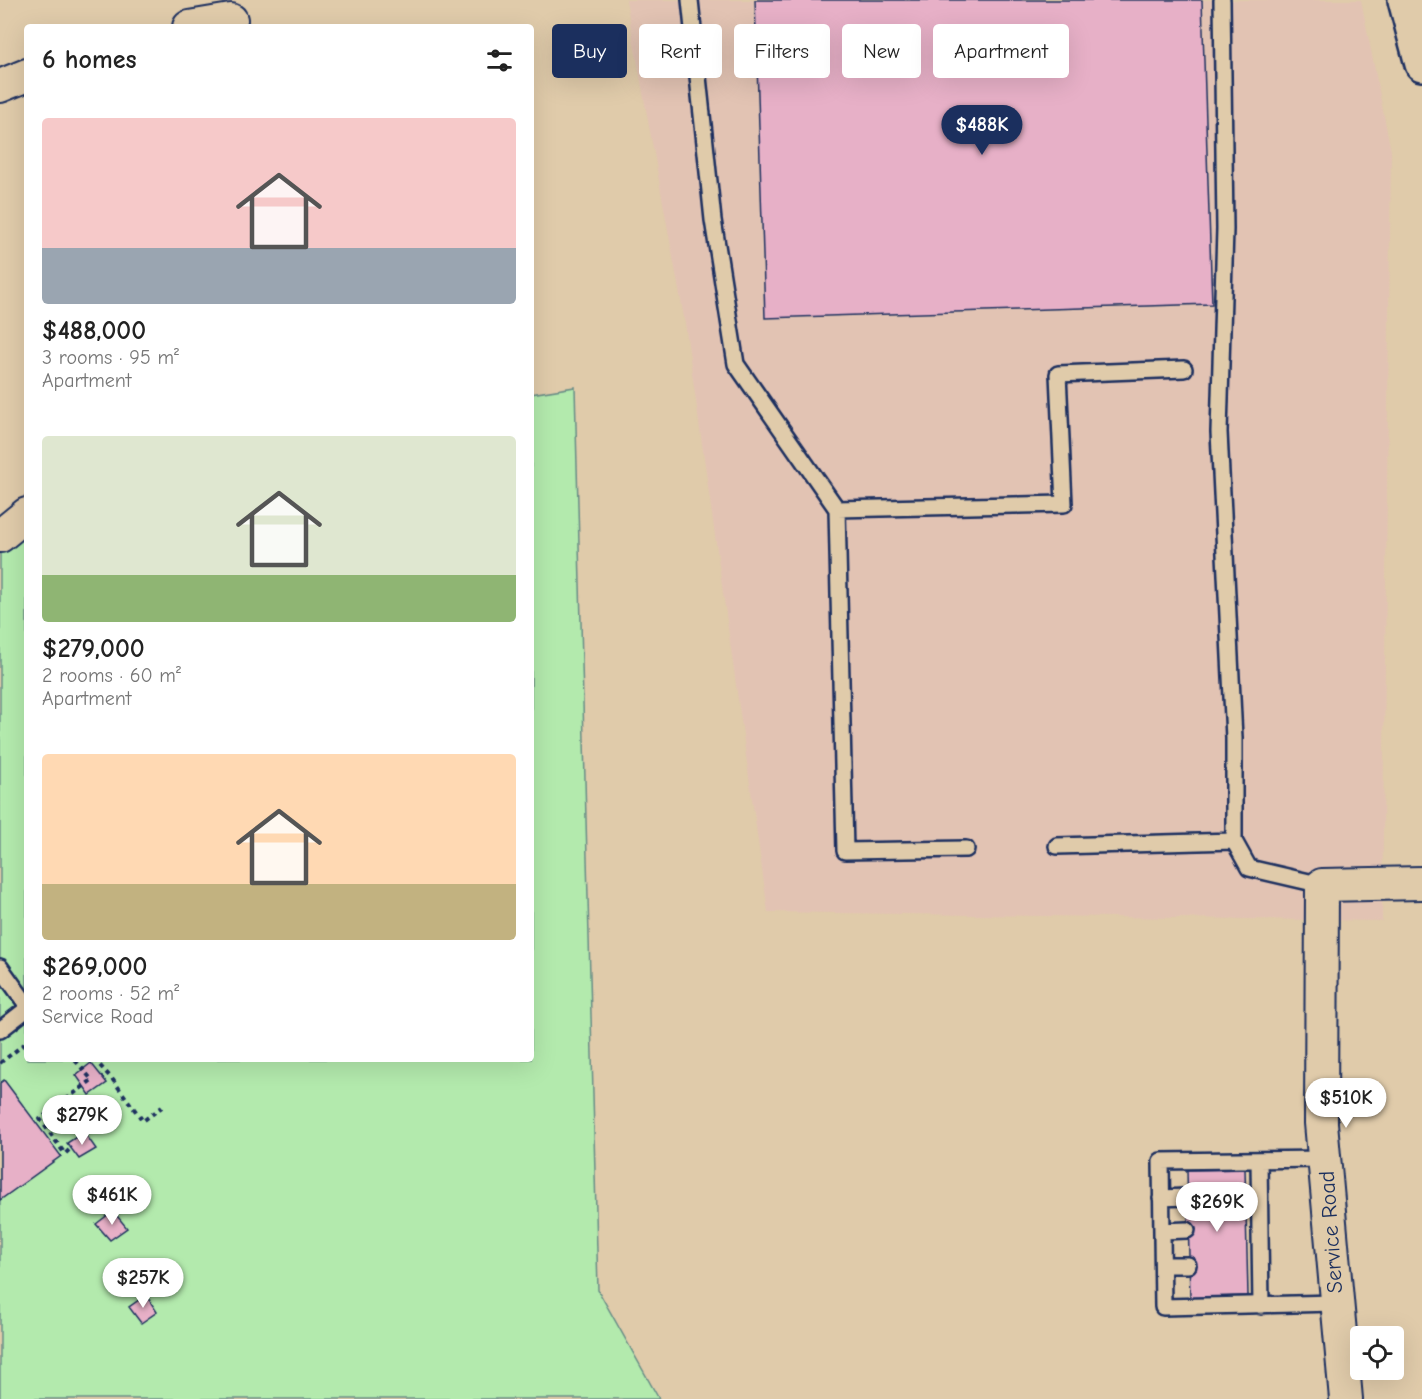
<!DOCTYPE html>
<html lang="en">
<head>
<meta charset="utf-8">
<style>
  :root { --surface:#fff; --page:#f6f6f6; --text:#222; --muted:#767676; --accent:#1b2f5e }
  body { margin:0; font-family:"Comic Neue",sans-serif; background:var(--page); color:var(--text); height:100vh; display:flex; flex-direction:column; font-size:22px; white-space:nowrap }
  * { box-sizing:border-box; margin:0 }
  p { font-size:20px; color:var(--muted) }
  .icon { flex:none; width:33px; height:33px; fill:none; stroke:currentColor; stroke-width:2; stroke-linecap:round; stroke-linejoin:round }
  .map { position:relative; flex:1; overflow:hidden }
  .panel { position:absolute; left:24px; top:24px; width:510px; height:1038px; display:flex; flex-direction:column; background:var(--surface); border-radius:6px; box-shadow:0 6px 24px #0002 }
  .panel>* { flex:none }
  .top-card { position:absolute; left:552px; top:24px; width:570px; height:54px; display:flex; gap:12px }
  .controls { position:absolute; left:1350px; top:1326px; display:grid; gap:12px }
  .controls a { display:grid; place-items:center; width:54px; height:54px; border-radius:6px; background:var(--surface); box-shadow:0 6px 24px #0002; font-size:30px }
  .price { position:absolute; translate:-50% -51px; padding:0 14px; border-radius:21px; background:#fff; color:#222; font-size:20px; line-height:39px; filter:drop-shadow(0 2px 3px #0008) }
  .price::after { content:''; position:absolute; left:50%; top:36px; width:18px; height:14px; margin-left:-9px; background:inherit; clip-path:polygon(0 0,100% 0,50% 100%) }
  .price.active { background:var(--accent); color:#fff }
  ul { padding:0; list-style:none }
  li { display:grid; align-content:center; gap:12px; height:318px; padding:0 18px }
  li span { display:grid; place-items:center; height:186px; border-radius:6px; color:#555 }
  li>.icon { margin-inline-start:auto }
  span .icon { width:108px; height:108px; fill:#fffc; stroke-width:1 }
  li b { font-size:26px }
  h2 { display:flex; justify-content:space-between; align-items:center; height:72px; padding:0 18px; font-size:26px }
  .tag { padding:0 21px; border-radius:6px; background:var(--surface); box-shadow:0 6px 24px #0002; font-size:21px; line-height:54px }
  .tag.active { background:var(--accent); color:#fff }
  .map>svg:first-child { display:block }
  .built { fill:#e2c3b3 }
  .green { fill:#b3eaad; stroke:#678c86; stroke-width:1.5 }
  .building { fill:#e7b0c7; stroke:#1b2f5e; stroke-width:1.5 }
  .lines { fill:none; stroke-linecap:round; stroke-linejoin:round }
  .service-casing { stroke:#1b2f5e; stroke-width:20 }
  .minor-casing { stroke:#1b2f5e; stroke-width:36 }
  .motorway-casing { stroke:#1b2f5e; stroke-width:38 }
  .path { stroke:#1b2f5e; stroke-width:4; stroke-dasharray:4.5 4.5; stroke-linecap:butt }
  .service { stroke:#e0cbaa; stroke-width:15 }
  .minor { stroke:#e0cbaa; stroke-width:32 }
  .motorway { stroke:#e0cbaa; stroke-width:33 }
  .labels { text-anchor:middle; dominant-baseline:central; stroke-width:6; stroke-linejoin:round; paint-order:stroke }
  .street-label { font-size:22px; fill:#1b2f5e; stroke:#e0cbaa }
</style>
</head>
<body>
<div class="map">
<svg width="1422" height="1399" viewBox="0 0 1422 1399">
  <rect width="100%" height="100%" fill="#e0cbaa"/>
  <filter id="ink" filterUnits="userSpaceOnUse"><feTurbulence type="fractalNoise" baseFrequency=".0167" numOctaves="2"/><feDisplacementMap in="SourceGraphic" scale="12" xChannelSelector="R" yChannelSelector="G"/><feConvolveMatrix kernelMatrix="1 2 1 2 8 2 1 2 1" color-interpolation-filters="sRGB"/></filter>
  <g filter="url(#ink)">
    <!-- built -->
    <path class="built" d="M 626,0 L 1361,0 L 1391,151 L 1382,921 L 768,912 L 685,323 Z"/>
    <!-- green -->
    <path class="green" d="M 575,387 L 598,1290 L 659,1399 L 0,1399 L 0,536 L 27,514 L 27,1059 L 531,1059 L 531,394 Z"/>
    <!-- building -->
    <path class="building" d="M 755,0 L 1202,0 L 1212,304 L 765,318 Z
      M 91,1063 L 107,1083 L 90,1095 L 76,1075 Z
      M 4,1080 L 61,1156 L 0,1200 L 0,1083 Z
      M 84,1132 L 96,1149 L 79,1159 L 67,1143 Z
      M 1245,1169 L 1248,1296 L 1190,1298 L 1187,1170 Z
      M 113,1211 L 127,1228 L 110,1240 L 96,1224 Z
      M 146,1295 L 157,1312 L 141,1323 L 129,1307 Z"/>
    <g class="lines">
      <defs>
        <path id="service" d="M 690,0 L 713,220 L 736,364 L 837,509 L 845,851 L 966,849
          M 1222,0 L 1225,229 L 1219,432 L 1234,738 L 1234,841 L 1249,868 L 1322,885
          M 837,509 L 1064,504 L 1058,374 L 1184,369
          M 1057,846 L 1234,841
          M 0,967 L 27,1005
          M 0,1030 L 27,1009
          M 1325,1159 L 1161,1161 L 1163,1307 L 1336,1303
          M 1259,1160 L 1261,1306
          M 1161,1198 L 1186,1197
          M 1162,1231 L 1187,1230
          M 1163,1265 L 1188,1265"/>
        <path id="minor" d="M 189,27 L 231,20
          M 0,86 L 27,75
          M 0,536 L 27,514
          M 1346,1399 L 1321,1123 L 1322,885 L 1422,883"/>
        <path id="motorway" d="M 1405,0 L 1422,64"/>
      </defs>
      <!-- service casing -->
      <use href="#service" class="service-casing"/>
      <!-- minor casing -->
      <use href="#minor" class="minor-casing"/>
      <!-- motorway casing -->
      <use href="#motorway" class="motorway-casing"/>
      <!-- path -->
      <path class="path" d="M 94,1059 L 113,1080 L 143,1121 L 162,1107
        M 0,1063 L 27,1042
        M 69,1150 L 65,1154 L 40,1119 L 92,1080 L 74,1059"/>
      <!-- service -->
      <use href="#service" class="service"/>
      <!-- minor -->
      <use href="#minor" class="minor"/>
      <!-- motorway -->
      <use href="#motorway" class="motorway"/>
    </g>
  </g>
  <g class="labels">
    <!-- street labels -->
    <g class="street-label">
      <text transform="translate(1331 1232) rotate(-94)">Service Road</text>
    </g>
  </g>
</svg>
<div class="controls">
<a><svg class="icon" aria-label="locate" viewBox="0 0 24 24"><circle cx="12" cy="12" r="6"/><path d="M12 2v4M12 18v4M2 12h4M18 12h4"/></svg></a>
</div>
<b class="price active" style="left:982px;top:156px">$488K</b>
<b class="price" style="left:1346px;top:1129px">$510K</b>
<b class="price" style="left:82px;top:1146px">$279K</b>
<b class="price" style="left:112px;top:1226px">$461K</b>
<b class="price" style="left:1217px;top:1233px">$269K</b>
<b class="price" style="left:143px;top:1309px">$257K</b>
<div class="top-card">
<a class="tag active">Buy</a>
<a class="tag">Rent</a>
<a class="tag">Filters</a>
<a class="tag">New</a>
<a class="tag">Apartment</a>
</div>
<section class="panel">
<h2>6 homes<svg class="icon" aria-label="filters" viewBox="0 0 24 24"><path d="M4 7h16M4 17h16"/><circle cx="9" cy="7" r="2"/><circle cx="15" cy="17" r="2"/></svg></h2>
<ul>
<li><span style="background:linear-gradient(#f6c9c9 70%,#9aa5b1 0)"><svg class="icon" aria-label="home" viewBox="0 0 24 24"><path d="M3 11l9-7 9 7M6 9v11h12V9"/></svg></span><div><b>$488,000</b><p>3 rooms · 95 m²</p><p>Apartment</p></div></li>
<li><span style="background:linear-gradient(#dfe7d0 75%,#8fb573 0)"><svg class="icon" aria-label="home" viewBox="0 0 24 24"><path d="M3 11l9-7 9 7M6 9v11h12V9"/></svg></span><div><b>$279,000</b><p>2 rooms · 60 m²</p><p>Apartment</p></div></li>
<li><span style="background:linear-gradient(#ffd9b3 70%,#c2b280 0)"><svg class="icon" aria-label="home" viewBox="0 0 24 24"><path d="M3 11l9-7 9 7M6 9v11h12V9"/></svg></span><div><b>$269,000</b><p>2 rooms · 52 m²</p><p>Service Road</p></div></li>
</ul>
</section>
</div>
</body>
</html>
